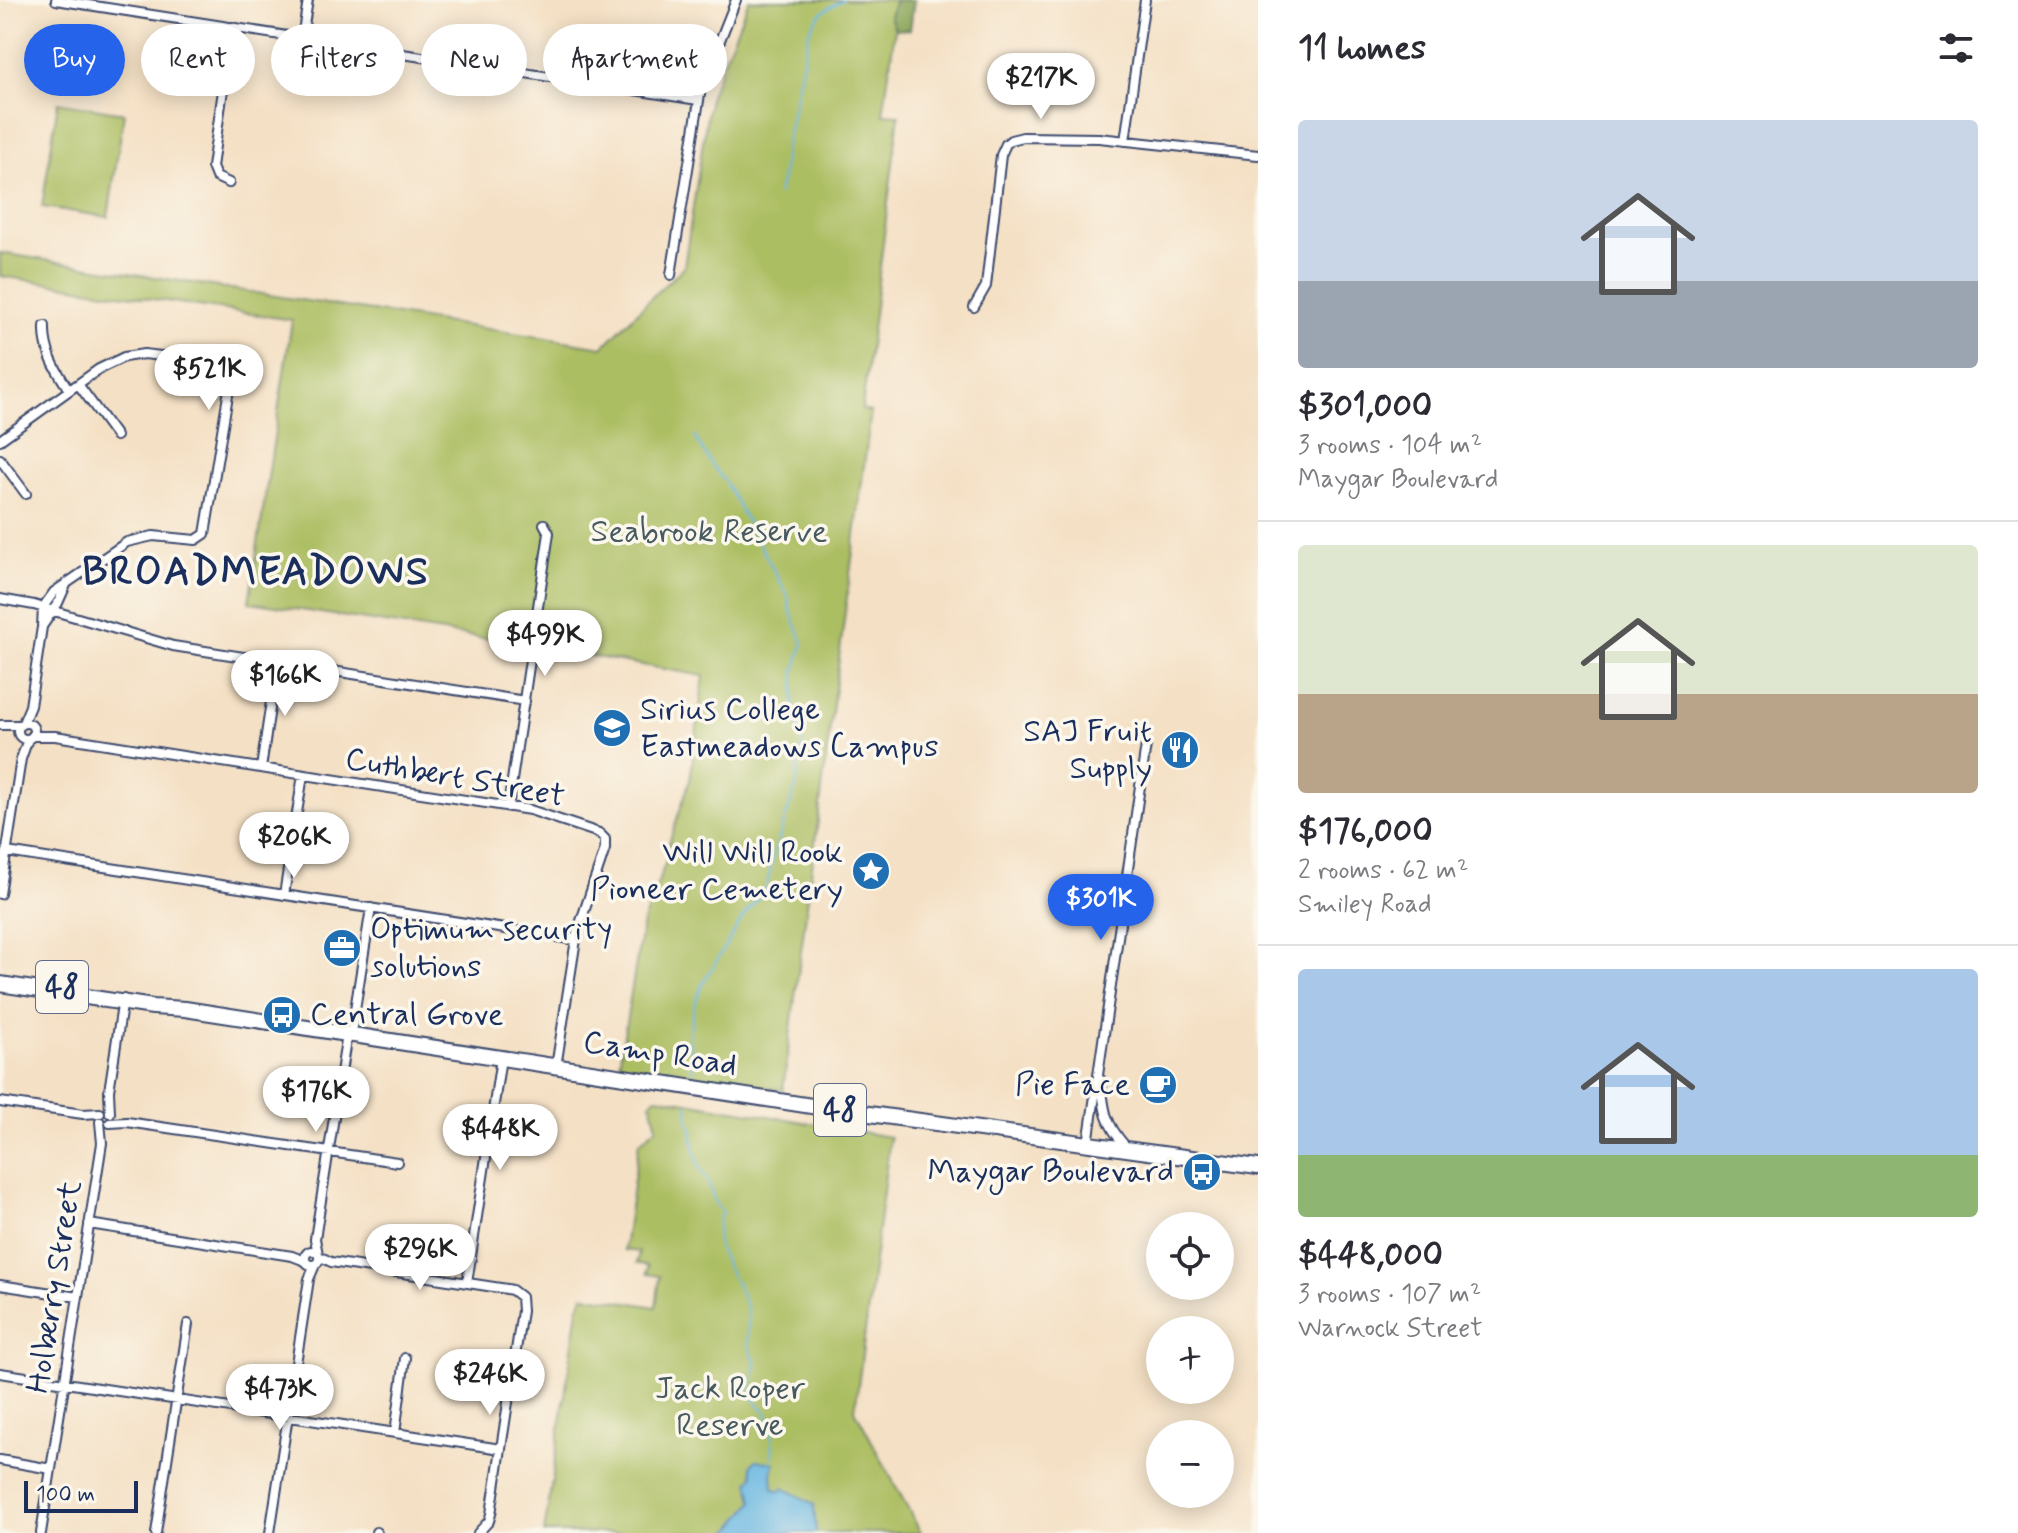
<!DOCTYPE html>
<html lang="en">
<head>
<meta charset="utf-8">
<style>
  :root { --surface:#fff; --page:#f7f7f7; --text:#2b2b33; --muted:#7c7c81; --line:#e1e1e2; --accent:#2563eb }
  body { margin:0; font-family:Mynerve,sans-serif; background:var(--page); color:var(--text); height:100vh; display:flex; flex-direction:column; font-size:30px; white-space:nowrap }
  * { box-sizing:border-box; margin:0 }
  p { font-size:26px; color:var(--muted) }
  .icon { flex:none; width:44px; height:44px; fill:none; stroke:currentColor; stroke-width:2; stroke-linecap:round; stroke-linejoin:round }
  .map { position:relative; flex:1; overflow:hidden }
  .panel { display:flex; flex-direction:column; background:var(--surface); width:760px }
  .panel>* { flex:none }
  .hud { position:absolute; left:24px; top:24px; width:760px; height:72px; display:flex; gap:16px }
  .tools { position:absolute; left:1146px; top:1212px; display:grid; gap:16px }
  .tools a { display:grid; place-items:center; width:88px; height:88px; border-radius:50%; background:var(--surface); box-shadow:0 4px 20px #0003; font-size:40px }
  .scale { position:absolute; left:24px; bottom:20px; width:114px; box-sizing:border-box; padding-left:8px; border:4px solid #1b2f5e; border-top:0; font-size:22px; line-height:28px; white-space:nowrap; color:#1b2f5e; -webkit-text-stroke:6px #fbf7ec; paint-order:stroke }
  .price { position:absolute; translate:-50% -68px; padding:0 18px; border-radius:28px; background:#fff; color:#222; font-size:26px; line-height:52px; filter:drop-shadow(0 2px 4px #0008) }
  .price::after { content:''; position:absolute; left:50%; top:48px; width:24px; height:18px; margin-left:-12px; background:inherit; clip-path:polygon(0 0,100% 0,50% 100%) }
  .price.current { background:var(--accent); color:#fff }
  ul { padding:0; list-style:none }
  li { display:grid; align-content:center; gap:16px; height:424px; padding:0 40px }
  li+li { border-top:2px solid var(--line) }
  li span { display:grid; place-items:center; height:248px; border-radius:8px; color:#555 }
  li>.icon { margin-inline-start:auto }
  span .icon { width:144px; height:144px; fill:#fffc; stroke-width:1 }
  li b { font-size:34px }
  h2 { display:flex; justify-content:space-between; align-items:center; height:96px; padding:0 40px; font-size:34px }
  .chip { padding:0 28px; border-radius:36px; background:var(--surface); box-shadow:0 4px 20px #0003; font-size:28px; line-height:72px }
  .chip.current { background:var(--accent); color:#fff }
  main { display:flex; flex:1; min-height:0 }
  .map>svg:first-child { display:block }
  .green { fill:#acbe62; stroke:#647660; stroke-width:2 }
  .forest { fill:#89a558; stroke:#526a5b; stroke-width:2 }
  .water { fill:#66b6e1; stroke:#4072a0; stroke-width:2 }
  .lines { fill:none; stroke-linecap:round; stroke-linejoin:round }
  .stream { stroke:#66b6e1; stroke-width:2 }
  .street-casing { stroke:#3c4a6d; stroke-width:12 }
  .primary-casing { stroke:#3c4a6d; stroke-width:18 }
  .street { stroke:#fff; stroke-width:8 }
  .primary { stroke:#fff; stroke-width:14 }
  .labels { text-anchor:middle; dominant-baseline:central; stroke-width:7; stroke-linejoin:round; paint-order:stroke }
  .shield { fill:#fbf7ec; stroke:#5e6b89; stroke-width:2 }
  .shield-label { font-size:30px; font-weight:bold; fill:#1b2f5e }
  .park-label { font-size:32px; fill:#465a5f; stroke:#fbf7ec }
  .poi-label { font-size:32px; fill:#1b2f5e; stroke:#fbf7ec; text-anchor:end }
  .street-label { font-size:32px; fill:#1b2f5e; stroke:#fbf7ec }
  .district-label { font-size:40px; font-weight:bold; letter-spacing:2px; fill:#1b2f5e; stroke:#fbf7ec }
</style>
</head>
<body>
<main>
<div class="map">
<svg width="1258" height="1533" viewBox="0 0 1258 1533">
  <rect width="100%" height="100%" fill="#fbf7ec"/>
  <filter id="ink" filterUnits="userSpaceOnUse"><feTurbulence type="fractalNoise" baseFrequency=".0125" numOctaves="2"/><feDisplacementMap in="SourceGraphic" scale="16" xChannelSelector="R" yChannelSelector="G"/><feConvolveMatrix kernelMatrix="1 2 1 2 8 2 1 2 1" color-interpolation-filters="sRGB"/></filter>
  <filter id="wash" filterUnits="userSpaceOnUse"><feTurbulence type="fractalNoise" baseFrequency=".006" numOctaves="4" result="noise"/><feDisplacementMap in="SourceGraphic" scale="32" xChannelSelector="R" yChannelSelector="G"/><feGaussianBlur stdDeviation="1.8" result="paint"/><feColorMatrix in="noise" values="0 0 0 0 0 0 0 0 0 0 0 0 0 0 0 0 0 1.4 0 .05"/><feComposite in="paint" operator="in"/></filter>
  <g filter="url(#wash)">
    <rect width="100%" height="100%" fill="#f4e0c4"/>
    <!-- green -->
    <path class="green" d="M 749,0 L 895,0 L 890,16 L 895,29 L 883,114 L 899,115 L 862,410 L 871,412 L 783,1090 L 619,1064 L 643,922 L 668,856 L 668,846 L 690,780 L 704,676 L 540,647 L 249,602 L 292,320 L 0,276 L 0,253 L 603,347 L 655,294 L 684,267 L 710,95 Z
      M 58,102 L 124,113 L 108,217 L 42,207 Z
      M 658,1097 L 890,1137 L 855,1410 L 921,1533 L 544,1533 L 578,1309 L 583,1295 L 656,1307 L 660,1276 L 647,1274 L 648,1266 L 637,1263 L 639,1252 L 624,1250 L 639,1143 L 657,1127 L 651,1103 L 655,1098 Z"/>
    <!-- forest -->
    <path class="forest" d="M 895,0 L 914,0 L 910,30 L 895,29 L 890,17 Z"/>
    <!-- water -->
    <path class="water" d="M 756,1460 L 774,1463 L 772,1474 L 773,1488 L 780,1491 L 784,1488 L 814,1504 L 816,1533 L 728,1533 L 753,1502 L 749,1481 L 753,1476 L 751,1465 Z"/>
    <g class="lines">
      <!-- stream -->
      <path class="stream" d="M 778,194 L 782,177 L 785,148 L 809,32 C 818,13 825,9 843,0
        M 692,1071 L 689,1034 L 694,1007 L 702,985 L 743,917 L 766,889 L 775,850 L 796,786 L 802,742 L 794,707 L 795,671 L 803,644 L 790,609 L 788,596 L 725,482 L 711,464 L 695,437
        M 688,1105 L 689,1122 L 693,1132 L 693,1142 L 699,1166 L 709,1185 L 715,1203 L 722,1212 C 705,1253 739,1275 747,1310 C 750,1322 746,1335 749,1347 C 751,1353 755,1359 756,1364 C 756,1376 748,1383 752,1395 C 755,1402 763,1407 767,1414 C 773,1427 774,1449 771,1463"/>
    </g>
  </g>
  <g filter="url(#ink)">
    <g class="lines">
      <defs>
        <path id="street" d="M 56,0 L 698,100
          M 302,38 L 308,0
          M 1125,141 L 1145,0
          M 229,183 L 216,177 L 212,167 L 232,27
          M 671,275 L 701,88 L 736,0
          M 974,307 L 986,286 L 1001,155 L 1006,144 L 1011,140 L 1023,137 L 1099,138 L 1258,155
          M 45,326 C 44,352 56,370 69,390
          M 78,384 L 116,436
          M 0,440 L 99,369 L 124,357 L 144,354 L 161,356 L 222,365 L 229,373 L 230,383 L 205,534 L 196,540 L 153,536 L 127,542 L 54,592 L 43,607 L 42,627 L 30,706 L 23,723
          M 0,459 L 26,494
          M 0,599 L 34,605 L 173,646 L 525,701
          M 43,625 L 58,603 L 66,585
          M18 731a8 8 0 1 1 16 0a8 8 0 1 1-16 0Z
          M 0,725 L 20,725
          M 33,736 L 55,736 L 530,810 L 599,833 L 605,839 L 605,849 L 577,933 L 556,1067
          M 261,768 L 277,662
          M 508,807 L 549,533 L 544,524
          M 7,852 L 576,940
          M 0,894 L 21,759 L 28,739
          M 284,895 L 303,775
          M 351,1035 L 371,908
          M 1101,1080 C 1104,1111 1105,1123 1126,1147
          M 0,1102 L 83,1114 L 100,1113
          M 110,1113 L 109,1091 L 123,999
          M 110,1123 L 127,1122 L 397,1162
          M 1088,1144 L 1146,745
          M 89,1224 L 292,1256 L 305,1261
          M305 1258a7 7 0 1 1 14 0a7 7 0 1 1-14 0Z
          M 318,1254 L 315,1239 L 347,1034
          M 319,1256 L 331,1262 L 507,1289 L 512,1290 L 521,1297 L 522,1311 L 491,1514 L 489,1521 L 478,1533
          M 467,1283 L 501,1058
          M 0,1285 L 78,1297
          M 0,1373 L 501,1449
          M 395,1433 L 405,1358
          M 0,1460 L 51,1469
          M 376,1532 L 377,1533
          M 41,1533 L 102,1143 L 100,1122
          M 156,1533 L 188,1324
          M 270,1533 L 309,1279 L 315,1265"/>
        <path id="primary" d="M 0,984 L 153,1007 L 185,1009 L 818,1107 L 1258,1167"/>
      </defs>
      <!-- street casing -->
      <use href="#street" class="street-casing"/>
      <!-- primary casing -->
      <use href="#primary" class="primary-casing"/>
      <!-- street -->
      <use href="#street" class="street"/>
      <!-- primary -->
      <use href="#primary" class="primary"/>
    </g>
  </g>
  <!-- icons -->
  <defs>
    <symbol id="school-disc" viewBox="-11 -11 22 22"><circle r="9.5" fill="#1f6fb2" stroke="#fbf7ec"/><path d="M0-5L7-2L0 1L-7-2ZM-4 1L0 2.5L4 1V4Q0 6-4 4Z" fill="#fff"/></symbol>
    <symbol id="restaurant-disc" viewBox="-11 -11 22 22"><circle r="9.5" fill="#1f6fb2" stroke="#fbf7ec"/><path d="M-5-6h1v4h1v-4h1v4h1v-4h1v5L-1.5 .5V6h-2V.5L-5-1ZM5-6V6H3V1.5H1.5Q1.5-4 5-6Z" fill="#fff"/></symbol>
    <symbol id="sight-disc" viewBox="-11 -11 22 22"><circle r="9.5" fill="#1f6fb2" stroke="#fbf7ec"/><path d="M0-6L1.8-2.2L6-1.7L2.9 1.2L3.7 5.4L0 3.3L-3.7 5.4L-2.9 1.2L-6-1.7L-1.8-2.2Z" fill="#fff"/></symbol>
    <symbol id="office-disc" viewBox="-11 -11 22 22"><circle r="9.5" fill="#1f6fb2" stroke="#fbf7ec"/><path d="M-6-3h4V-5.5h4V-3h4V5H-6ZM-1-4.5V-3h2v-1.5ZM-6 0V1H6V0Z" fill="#fff"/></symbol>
    <symbol id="bus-disc" viewBox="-11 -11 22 22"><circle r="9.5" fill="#1f6fb2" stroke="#fbf7ec"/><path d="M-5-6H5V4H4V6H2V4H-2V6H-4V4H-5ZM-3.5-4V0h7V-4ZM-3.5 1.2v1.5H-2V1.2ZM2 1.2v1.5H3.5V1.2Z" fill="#fff"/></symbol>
    <symbol id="cafe-disc" viewBox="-11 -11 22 22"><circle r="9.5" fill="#1f6fb2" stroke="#fbf7ec"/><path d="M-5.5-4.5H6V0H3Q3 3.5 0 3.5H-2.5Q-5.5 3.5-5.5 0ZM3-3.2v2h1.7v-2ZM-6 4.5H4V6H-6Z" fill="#fff"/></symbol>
  </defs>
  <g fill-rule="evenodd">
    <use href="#school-disc" x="590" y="706" width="44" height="44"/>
    <use href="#restaurant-disc" x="1158" y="728" width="44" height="44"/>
    <use href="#sight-disc" x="849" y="849" width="44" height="44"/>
    <use href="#office-disc" x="320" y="926" width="44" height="44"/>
    <use href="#bus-disc" x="260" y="993" width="44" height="44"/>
    <use href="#cafe-disc" x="1136" y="1063" width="44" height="44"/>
    <use href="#bus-disc" x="1180" y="1150" width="44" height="44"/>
  </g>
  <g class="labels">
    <!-- shield labels -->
    <g class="shield">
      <rect x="36" y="961" width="52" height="52" rx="6"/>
      <rect x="814" y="1084" width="52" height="52" rx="6"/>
    </g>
    <g class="shield-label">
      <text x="62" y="987">48</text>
      <text x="840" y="1110">48</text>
    </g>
    <!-- park labels -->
    <g class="park-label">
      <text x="709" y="532">Seabrook Reserve</text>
      <text x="730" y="1389">Jack Roper<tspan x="730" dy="37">Reserve</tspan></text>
    </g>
    <!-- poi labels -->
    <g class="poi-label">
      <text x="640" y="710" text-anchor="start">Sirius College<tspan x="640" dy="37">Eastmeadows Campus</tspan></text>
      <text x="1152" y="732">SAJ Fruit<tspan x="1152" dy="37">Supply</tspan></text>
      <text x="843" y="853">Will Will Rook<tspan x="843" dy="37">Pioneer Cemetery</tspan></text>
      <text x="370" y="930" text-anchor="start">Optimum security<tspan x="370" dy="37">solutions</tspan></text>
      <text x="310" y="1015" text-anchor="start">Central Grove</text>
      <text x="1130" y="1085">Pie Face</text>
      <text x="1174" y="1172">Maygar Boulevard</text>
    </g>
    <!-- street labels -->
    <g class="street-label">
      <text transform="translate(455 778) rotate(10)">Cuthbert Street</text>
      <text transform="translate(660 1054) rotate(9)">Camp Road</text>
      <text transform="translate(55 1287) rotate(-81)">Holberry Street</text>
    </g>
    <!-- district labels -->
    <g class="district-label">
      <text x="256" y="573">BROADMEADOWS</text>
    </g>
  </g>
</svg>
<div class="tools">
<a><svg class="icon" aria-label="locate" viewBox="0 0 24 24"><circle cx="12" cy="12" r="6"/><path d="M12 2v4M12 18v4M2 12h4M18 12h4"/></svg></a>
<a>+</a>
<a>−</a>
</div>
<div class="scale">100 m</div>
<b class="price" style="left:1041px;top:121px">$217K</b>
<b class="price" style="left:209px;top:412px">$521K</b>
<b class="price" style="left:545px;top:678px">$499K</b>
<b class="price" style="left:285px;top:718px">$166K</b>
<b class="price" style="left:294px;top:880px">$206K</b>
<b class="price current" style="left:1101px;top:942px">$301K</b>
<b class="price" style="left:316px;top:1134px">$176K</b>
<b class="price" style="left:500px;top:1172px">$448K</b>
<b class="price" style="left:420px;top:1292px">$296K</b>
<b class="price" style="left:490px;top:1417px">$246K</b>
<b class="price" style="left:280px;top:1432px">$473K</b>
<div class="hud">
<a class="chip current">Buy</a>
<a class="chip">Rent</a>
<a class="chip">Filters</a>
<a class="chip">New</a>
<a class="chip">Apartment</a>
</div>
</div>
<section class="panel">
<h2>11 homes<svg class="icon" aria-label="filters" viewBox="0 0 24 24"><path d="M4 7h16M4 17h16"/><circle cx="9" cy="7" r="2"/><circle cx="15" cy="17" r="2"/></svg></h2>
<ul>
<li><span style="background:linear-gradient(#c9d6e8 65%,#9aa5b1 0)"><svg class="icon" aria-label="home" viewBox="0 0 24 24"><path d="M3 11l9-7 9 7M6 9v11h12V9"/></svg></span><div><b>$301,000</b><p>3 rooms · 104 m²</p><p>Maygar Boulevard</p></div></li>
<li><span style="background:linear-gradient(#dfe7d0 60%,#b9a48a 0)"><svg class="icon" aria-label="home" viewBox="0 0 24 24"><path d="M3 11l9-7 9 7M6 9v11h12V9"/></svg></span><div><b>$176,000</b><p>2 rooms · 62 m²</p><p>Smiley Road</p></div></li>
<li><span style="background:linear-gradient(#a9c7e8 75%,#8fb573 0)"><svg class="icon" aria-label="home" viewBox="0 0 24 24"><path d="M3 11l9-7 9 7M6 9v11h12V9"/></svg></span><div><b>$448,000</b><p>3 rooms · 107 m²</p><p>Warnock Street</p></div></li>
</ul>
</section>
</main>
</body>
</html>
